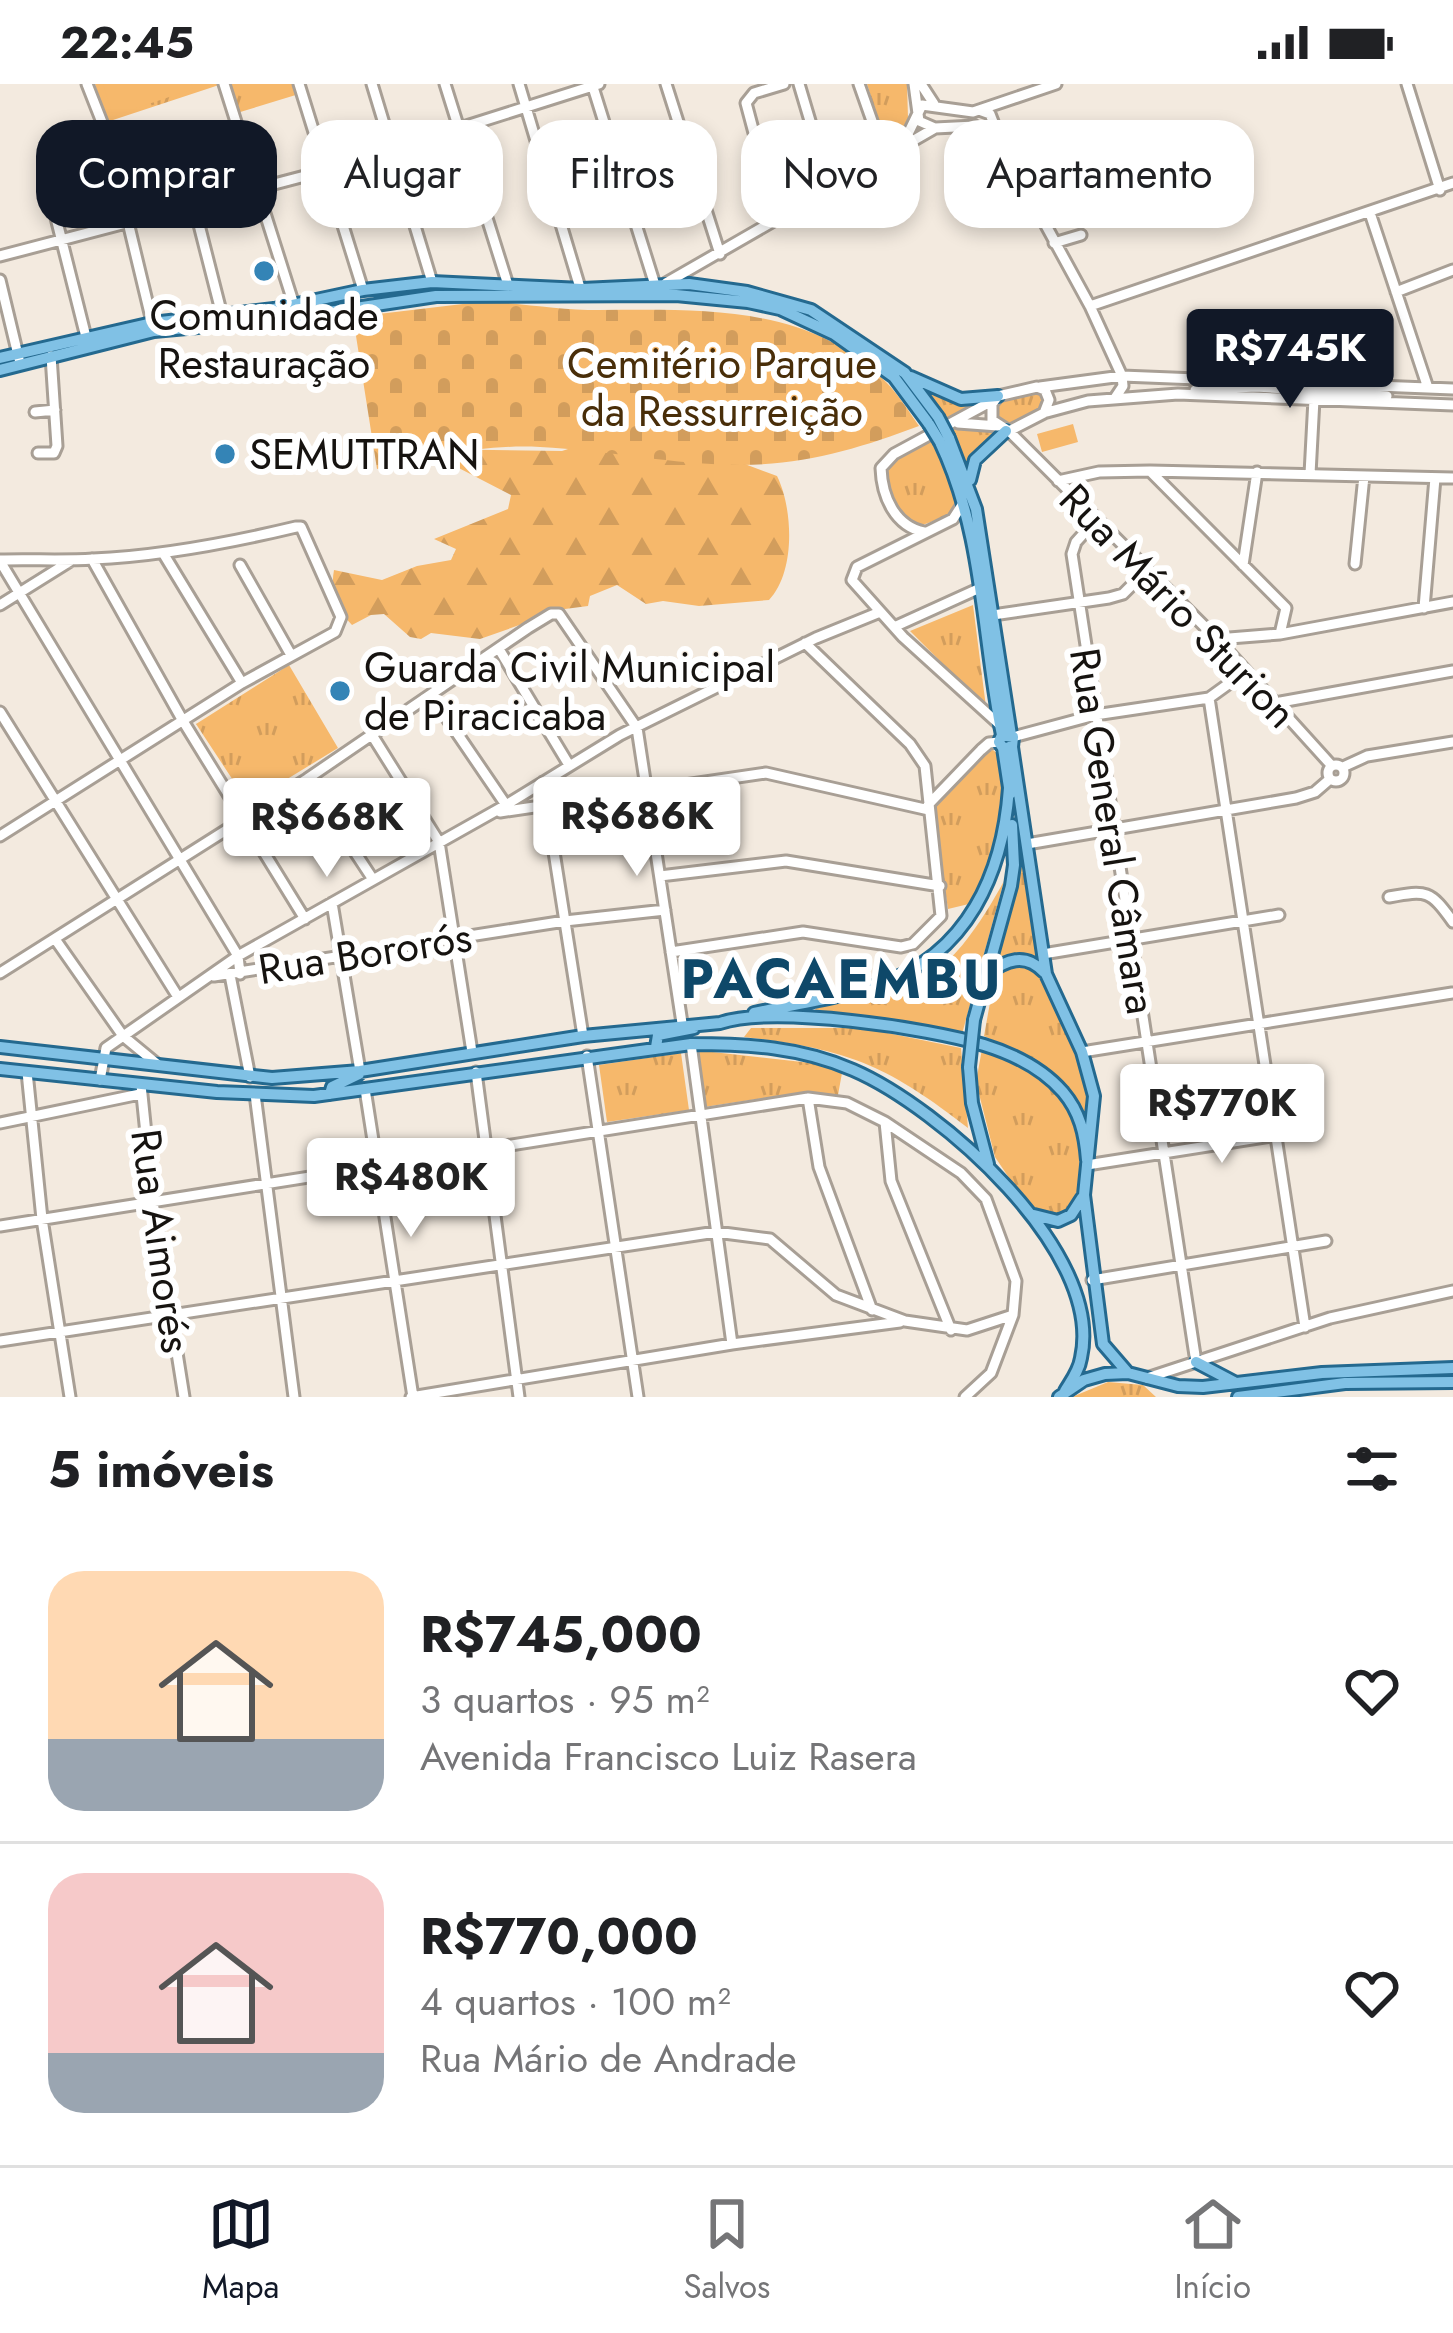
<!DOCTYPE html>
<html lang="pt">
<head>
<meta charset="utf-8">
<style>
  :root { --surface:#fff; --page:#f6f6f6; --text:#202124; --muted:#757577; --line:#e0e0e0; --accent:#111827 }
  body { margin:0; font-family:Jost,sans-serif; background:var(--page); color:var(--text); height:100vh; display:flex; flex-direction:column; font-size:45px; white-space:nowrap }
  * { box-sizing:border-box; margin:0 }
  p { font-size:39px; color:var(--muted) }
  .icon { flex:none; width:66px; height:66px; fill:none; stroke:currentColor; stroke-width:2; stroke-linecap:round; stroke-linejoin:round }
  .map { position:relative; height:1313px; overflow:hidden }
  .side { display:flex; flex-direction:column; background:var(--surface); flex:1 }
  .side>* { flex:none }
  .hud { position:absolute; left:36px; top:36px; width:1383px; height:108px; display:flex; gap:24px }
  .price { position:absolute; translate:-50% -102px; padding:0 27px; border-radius:12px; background:#fff; color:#222; font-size:39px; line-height:78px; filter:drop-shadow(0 3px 6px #0008) }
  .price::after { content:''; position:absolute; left:50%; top:72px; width:36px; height:27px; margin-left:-18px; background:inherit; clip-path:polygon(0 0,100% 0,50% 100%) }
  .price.selected { background:var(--accent); color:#fff }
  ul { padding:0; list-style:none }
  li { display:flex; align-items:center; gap:36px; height:300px; padding:0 48px }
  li+li { border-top:3px solid var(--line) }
  li span { display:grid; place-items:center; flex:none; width:336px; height:240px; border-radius:36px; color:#555 }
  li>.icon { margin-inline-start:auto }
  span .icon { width:144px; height:144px; fill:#fffc; stroke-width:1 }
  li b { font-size:51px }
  h2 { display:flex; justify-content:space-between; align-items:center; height:144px; padding:0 48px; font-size:51px }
  .tag { padding:0 42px; border-radius:36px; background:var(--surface); box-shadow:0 6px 18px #0003; font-size:42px; line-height:108px }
  .tag.selected { background:var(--accent); color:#fff }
  .status { display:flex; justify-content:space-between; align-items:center; height:84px; padding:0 60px; background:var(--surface); direction:ltr }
  .status svg { height:33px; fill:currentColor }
  .tabs { display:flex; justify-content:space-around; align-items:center; height:168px; border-top:3px solid var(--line); background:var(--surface); font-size:33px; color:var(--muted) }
  .tabs a { display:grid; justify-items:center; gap:6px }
  .tabs .selected { color:var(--accent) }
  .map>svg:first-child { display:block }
  .forest { fill:url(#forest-firs) }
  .cemetery { fill:url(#cemetery-stones) }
  .park { fill:url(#park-tufts) }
  .garden { fill:#f6b86b }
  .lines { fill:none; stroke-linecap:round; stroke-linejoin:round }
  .minor-casing { stroke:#a89f95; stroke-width:15 }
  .major-casing { stroke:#24698f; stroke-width:16 }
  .minor { stroke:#fff; stroke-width:9 }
  .major { stroke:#80c1e5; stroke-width:10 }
  .major-bridge-casing { stroke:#24698f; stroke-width:16; stroke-linecap:butt }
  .major-bridge { stroke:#80c1e5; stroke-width:10 }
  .poi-dot { fill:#3484b6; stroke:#fff; stroke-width:4.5 }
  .labels { text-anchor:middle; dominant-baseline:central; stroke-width:12; stroke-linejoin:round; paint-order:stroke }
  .poi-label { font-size:42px; fill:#161310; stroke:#fff; text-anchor:start }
  .park-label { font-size:42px; fill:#492e09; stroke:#fff }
  .street-label { font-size:42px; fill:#161310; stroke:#fff }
  .district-label { font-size:54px; font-weight:bold; letter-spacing:3px; fill:#0e4869; stroke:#fff }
</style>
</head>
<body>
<div class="status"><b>22:45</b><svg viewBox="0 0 49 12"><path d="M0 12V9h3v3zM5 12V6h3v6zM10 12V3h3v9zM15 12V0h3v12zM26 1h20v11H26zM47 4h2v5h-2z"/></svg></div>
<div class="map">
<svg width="1453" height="1313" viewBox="0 0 1453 1313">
  <defs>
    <pattern id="forest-firs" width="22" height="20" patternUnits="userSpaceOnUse" patternTransform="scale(3)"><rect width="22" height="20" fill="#f6b86b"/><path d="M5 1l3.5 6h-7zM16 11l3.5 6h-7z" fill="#d29d5c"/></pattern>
    <pattern id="cemetery-stones" width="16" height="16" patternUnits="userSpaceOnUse" patternTransform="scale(3)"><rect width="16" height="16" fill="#f6b86b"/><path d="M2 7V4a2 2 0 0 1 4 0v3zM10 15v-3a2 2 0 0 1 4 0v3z" fill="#d29d5c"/></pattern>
    <pattern id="park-tufts" width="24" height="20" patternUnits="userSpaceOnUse" patternTransform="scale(3)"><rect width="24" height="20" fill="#f6b86b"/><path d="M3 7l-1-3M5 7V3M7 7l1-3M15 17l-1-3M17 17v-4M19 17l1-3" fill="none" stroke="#d29d5c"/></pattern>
  </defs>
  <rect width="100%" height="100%" fill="#f3eadf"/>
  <!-- forest -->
  <path class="forest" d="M 574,363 L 742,379 L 777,392 C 793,424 796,488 769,516 L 699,522 L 663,517 L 646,520 L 617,501 L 590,512 L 588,522 L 565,525 L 480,555 L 431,549 L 421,555 L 410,553 L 384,530 L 371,531 L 352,541 C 337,526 330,507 334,486 L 382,496 L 417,482 L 451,476 L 456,465 L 434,455 L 508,425 L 511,411 L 422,365 L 562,367 Z"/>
  <!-- cemetery -->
  <path class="cemetery" d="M 488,217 C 524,220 562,226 599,226 C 700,226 808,219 886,298 C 899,311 909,328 919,342 C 861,364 804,381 741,381 C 674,381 607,366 540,363 C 484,360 431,373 377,385 L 353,233 Z"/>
  <!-- park -->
  <path class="park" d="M 95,0 L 219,0 L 219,1 L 107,38 Z
    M 228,0 L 296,0 L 299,10 L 237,29 Z
    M 867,0 L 907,0 L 908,34 L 897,55 L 884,55 Z
    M 920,302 L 986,317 L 946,341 Z
    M 1035,307 L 1046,314 L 1039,327 L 1006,343 L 995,334 L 999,316 Z
    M 960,342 L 999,348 L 967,386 L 950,347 Z
    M 934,355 L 961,416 L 950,431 L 917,443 C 902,435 899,430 893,414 C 876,372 901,371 934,355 Z
    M 973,521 L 986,623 L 910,547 Z
    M 289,581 L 338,664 L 248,719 L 196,640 Z
    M 993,666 L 1002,673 C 1009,724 998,774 973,819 L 948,825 L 932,723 L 983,668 Z
    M 1022,781 L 1038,878 L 1015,872 L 997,877 Z
    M 1004,797 L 962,950 L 815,926 L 819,920 C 847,917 876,914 903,906 C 949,891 982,837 1004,797 Z
    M 1023,879 C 1051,892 1078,968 1085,998 C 1088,1010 1086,1024 1086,1037 C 1066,991 1027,972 984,952 L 995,891 L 1001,884 Z
    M 751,944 L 863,944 L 961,964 L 968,1044 C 886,980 846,965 744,953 Z
    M 982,965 C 1036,987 1086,1019 1081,1085 C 1080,1104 1074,1122 1057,1132 L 1036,1130 L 1028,1122 L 995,1073 L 976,998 Z
    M 695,966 L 820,980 L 842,989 L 838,1011 L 791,1010 L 704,1023 Z
    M 681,969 L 689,1026 L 607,1038 L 599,981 Z
    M 1108,1298 L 1143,1301 L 1156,1313 L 1072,1313 Z"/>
  <!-- garden -->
  <path class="garden" d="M 103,0 L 191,0 L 193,5 L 113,32 Z
    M 1073,340 L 1078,358 L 1042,368 L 1037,350 Z"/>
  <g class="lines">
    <defs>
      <path id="minor" d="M 87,0 L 107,51 L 153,242
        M 224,0 L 295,224
        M 299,0 L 363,206
        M 372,0 L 432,198
        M 445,0 L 508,201
        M 519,0 L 581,207
        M 592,0 L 655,201
        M 666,0 L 720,170
        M 799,0 L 830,104
        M 859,0 L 884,71
        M 914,0 L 919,37 L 935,44
        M 921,0 L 934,20
        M 1407,0 L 1440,106
        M 979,26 L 990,30 L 1002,61 L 1090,222 L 1122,292 L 1123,302 L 1115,314
        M 905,56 L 922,21 L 973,28 L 1056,0
        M 49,106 L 86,253
        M 194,121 L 222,231
        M 1370,129 L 1428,304
        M 777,135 L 746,19 L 754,9 L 784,0
        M 1054,159 L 1081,151
        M 0,172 L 324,87 L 599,0
        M 0,196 L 19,275
        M 666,199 L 935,44 L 975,42 L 1002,61
        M 1396,208 L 1453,186
        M 1090,222 L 1453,99
        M 1040,303 L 1122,292 L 1453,305
        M 1195,306 L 1256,303 L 1387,312
        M 35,328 L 55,326
        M 1047,328 L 1088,317 L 1178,310 L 1453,321
        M 958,339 L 998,342
        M 1009,347 L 1044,329 L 1049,316 L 1045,306 L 1037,303 L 998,312 L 992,320 L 992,336 L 1009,347 L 1217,555 L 1332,682
        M 38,369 L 54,369 L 57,362 L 51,272
        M 1150,387 L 1286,524 L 1280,550
        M 1310,390 L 1314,315
        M 1058,397 L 1099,388 L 1150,387 L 1453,394
        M 962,421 L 953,435 L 857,483 L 852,496 L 903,553 L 1000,641
        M 1095,437 L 1076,458 L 1072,470 L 1196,1278
        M 924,448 C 895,442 882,413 881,384 L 894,370 L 992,317
        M 163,469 L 242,599
        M 92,475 L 183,637 L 305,835
        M 0,476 C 31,475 62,477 93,475 C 162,472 229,459 296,443 L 301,443 L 341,533 L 335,548 L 242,599 L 0,752
        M 0,477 L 238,872 L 240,890
        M 1355,480 L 1364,392
        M 240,481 L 291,571
        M 1243,481 L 1257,388
        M 0,521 L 72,476
        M 1424,524 L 1435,394
        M 993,531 L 1109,514 L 1123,510 L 1146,487
        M 894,543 L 980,504
        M 1217,555 L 1280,550 L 1453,518
        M 499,565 L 569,681
        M 431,611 L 506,721
        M 1209,614 L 1305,1243
        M 1275,619 L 1453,587
        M 0,628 L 178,913
        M 372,651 L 439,758 L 472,968
        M 1013,653 L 1095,631 L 1209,614 L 1245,588
        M1328 689a8 8 0 1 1 16 0a8 8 0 1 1-16 0Z
        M 1343,683 L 1367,672 L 1453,658
        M 307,695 L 372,794
        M 543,698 L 583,952
        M 928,721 L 981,666 L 989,659 L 999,658
        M 500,728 L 766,689 L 929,726
        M 1027,760 L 1296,714 L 1315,708 L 1330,695
        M 660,792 L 786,777 L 940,802
        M 1389,813 C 1427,806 1430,806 1453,838
        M 332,819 L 360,987
        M 55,855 L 123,952 L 157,980
        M 671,868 L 803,848 L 901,863 L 913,860 L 941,832 L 925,682 L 910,660 L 805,559
        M 1043,870 L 1279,831
        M 0,889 L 307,695 L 528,544 L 551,530 L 559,530 L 637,644 L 682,939
        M 230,891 L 250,993
        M 214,892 L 565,837 L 665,826
        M 691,960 L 732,1260
        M 1082,968 L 1452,909
        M 587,972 L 638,1313
        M 27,988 L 42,1135 L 70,1313
        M 476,988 L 519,1313
        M 100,996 L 106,964 L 238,872 L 506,721 L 620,651 L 816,554 L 880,528
        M 141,1001 L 153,1118 L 184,1313
        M 365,1005 L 413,1313
        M 255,1010 L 294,1313
        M 808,1014 L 819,1083 L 872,1226
        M 885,1038 L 891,1097 L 951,1246
        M 0,1039 L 140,1010
        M 1087,1081 L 1309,1046
        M 0,1142 L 808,1014 L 847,1019 L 885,1038 L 961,1089 L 986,1115 L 1016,1197 L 1013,1231 L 991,1289 L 965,1313
        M 1092,1196 L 1326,1157
        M 0,1257 L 716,1148 L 770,1155 L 836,1211 L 905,1237 L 967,1246 L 1013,1231
        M 1147,1294 L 1330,1234 L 1453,1207
        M 411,1313 L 732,1260 L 900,1238"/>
      <path id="major" d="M 0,274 L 152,239 L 274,225 L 363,206 L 432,198 L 582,205 L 689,200 L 747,208 L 811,226 L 905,289 L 938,333
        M 0,286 L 154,247 L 275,236 L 436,212 L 676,211 L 748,218 L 780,225 L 834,250 L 894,293 L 929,340
        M 911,293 L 961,315 L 998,312
        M 949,354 L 976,425 L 1011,651
        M 940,358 C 984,450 982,553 1002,651 L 999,658 L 1003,664 L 1012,663 L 1013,653 L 1002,651
        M 970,396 L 975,376 L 1006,347
        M 1012,663 L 1046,890 L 1082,968 L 1094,1012 L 1084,1111 L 1103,1260 L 1128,1289
        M 1003,664 L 1010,710
        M 987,890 C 1006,876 1025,868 1044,888
        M 754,929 C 795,920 840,914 880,900 C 968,870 1003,789 1009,704
        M 974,936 L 1011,802 L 1014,781 L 1012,741
        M 0,963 L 272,994 L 360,987 L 583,952 L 720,939 C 774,921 928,944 984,961 C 1013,970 1043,985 1063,1008 C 1080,1028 1085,1050 1087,1076
        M 656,963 L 658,951 L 694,944
        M 969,983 L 972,1019 L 988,1080
        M 0,985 L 217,1008 L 314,1012 L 691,960 C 747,960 801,963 853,986 C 939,1023 1105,1168 1081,1274 C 1079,1287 1071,1297 1065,1307
        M 330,1010 L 332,1003 L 359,990
        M 1034,1131 L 1058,1137 L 1071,1131 L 1082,1114
        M 1196,1278 L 1234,1298
        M 1059,1313 L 1084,1296 L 1105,1290 L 1128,1289 L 1178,1302 L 1203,1303 L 1322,1289 L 1453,1284
        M 1238,1313 L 1345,1299 L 1453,1298"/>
    </defs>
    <!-- minor casing -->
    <use href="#minor" class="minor-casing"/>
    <!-- major casing -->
    <use href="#major" class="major-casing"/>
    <!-- minor -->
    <use href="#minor" class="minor"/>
    <!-- major -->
    <use href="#major" class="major"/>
    <defs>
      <path id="major-bridge" d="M 938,333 L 949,354
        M 929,340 L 940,358
        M 969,983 L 974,936"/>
    </defs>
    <!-- major-bridge casing -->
    <use href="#major-bridge" class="major-bridge-casing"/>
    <!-- major-bridge -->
    <use href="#major-bridge" class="major-bridge"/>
  </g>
  <!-- markers -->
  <g class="poi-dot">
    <circle cx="264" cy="187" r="12"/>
    <circle cx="225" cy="370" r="12"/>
    <circle cx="340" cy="607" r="12"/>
  </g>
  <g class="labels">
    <!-- poi labels -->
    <g class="poi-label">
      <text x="264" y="231" text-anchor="middle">Comunidade<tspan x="264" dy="48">Restauração</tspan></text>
      <text x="249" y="370">SEMUTTRAN</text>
      <text x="364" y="583">Guarda Civil Municipal<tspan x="364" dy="48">de Piracicaba</tspan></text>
    </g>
    <!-- park labels -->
    <g class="park-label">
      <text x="722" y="279">Cemitério Parque<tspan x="722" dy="48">da Ressurreição</tspan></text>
    </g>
    <!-- street labels -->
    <g class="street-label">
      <text transform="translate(1178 522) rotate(46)">Rua Mário Sturion</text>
      <text transform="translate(1113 747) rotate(81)">Rua General Câmara</text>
      <text transform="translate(365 869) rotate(-9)">Rua Bororós</text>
      <text transform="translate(161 1157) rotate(82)">Rua Aimorés</text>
    </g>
    <!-- district labels -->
    <g class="district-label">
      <text x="842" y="895">PACAEMBU</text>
    </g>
  </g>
</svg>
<b class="price selected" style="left:1290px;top:327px">R$745K</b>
<b class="price" style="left:637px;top:795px">R$686K</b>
<b class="price" style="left:327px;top:796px">R$668K</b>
<b class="price" style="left:1222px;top:1082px">R$770K</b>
<b class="price" style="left:411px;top:1156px">R$480K</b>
<div class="hud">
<a class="tag selected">Comprar</a>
<a class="tag">Alugar</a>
<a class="tag">Filtros</a>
<a class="tag">Novo</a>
<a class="tag">Apartamento</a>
</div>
</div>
<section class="side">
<h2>5 imóveis<svg class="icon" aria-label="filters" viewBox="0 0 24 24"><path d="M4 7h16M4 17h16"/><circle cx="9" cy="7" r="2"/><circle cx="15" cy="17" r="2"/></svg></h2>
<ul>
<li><span style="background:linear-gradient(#ffd9b3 70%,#9aa5b1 0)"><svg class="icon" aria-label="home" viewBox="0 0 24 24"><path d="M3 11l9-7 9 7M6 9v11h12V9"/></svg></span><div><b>R$745,000</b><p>3 quartos · 95 m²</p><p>Avenida Francisco Luiz Rasera</p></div><svg class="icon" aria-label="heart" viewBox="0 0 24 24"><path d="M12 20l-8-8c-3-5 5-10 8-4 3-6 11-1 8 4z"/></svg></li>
<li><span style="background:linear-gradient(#f6c9c9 75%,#9aa5b1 0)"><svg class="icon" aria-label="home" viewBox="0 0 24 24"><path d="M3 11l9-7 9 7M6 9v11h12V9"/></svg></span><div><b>R$770,000</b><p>4 quartos · 100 m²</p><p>Rua Mário de Andrade</p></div><svg class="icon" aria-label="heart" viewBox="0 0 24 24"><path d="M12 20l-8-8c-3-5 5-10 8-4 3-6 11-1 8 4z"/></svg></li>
</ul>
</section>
<nav class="tabs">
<a class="selected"><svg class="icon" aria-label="map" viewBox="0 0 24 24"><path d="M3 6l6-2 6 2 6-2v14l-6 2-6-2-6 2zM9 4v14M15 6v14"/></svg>Mapa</a>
<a><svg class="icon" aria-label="saved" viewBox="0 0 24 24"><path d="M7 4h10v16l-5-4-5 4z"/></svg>Salvos</a>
<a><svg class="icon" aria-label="home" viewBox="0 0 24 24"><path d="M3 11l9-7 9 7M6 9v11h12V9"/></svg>Início</a>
</nav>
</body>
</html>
